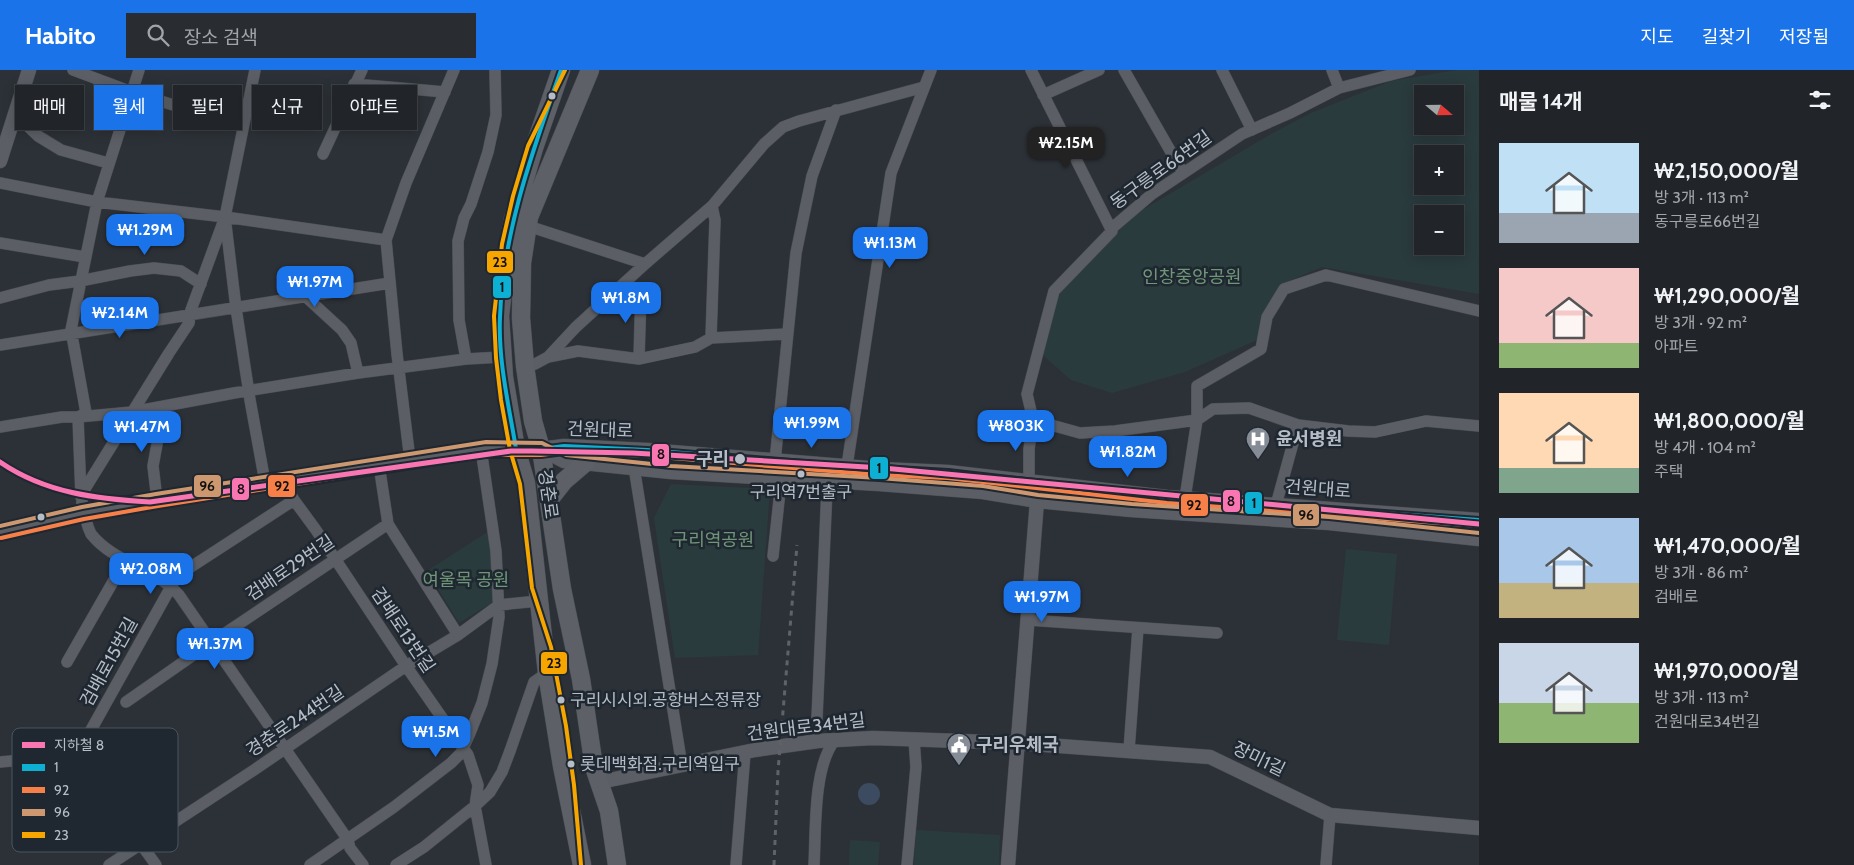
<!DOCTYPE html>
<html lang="ko">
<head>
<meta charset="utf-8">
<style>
  :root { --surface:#212529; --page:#292d31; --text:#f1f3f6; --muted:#a2a5a8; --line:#3e4246; --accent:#1a73e8 }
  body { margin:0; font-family:Cabin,"Noto Sans KR",sans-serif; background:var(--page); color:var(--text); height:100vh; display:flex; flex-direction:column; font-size:19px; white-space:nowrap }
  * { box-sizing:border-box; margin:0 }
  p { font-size:16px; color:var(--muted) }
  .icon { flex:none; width:28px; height:28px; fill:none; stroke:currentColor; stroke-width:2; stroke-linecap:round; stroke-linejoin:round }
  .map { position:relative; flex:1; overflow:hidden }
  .side { display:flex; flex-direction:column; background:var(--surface); width:375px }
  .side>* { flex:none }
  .hud { position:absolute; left:15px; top:15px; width:475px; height:45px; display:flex; gap:10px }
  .needle { width:32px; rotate:110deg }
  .tools { position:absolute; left:1414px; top:15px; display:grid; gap:10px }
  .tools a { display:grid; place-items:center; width:50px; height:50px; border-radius:0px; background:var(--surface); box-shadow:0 2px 12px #0003,0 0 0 1px var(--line); font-size:25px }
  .price { position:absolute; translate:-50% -42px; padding:0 11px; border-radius:10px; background:var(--accent); color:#fff; font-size:16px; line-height:32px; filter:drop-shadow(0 1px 2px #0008) }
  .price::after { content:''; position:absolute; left:50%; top:30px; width:15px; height:11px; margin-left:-8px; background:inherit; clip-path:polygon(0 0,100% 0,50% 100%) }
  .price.on { background:#222; color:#fff }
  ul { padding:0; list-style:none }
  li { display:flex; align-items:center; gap:15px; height:125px; padding:0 20px }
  li span { display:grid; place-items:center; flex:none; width:140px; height:100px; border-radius:0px; color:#555 }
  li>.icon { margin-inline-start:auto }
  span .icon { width:60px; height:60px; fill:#fffc; stroke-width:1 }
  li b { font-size:21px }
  h2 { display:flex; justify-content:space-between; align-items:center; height:60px; padding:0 20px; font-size:21px }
  .chip { padding:0 18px; border-radius:0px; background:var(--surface); box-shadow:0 2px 12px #0003,0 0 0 1px var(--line); font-size:18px; line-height:45px }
  .chip.on { background:var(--accent); color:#fff }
  header { display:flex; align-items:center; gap:30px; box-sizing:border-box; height:70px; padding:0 25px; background:var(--accent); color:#fff }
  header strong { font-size:24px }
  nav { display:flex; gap:28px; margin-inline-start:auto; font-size:18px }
  .search { width:350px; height:45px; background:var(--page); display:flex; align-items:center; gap:12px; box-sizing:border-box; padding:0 18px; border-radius:0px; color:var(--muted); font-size:19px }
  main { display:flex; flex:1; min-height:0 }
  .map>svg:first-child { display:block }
  .green { fill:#2a3b3d; fill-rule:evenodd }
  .water { fill:#3c4b5f }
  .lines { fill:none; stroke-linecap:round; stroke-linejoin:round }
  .minor-casing { stroke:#4a4d52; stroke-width:12 }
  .tertiary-casing { stroke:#4a4d52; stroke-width:15 }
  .primary-casing { stroke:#494d54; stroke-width:19 }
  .minor { stroke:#5b5f65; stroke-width:11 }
  .tertiary { stroke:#5b5f65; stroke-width:14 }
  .primary { stroke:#5d6167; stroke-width:18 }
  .rail { stroke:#5f6369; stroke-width:3; stroke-dasharray:5 5; stroke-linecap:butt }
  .bus-1-casing { stroke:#1f2731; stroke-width:8 }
  .bus-2-casing { stroke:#1f2731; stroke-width:8 }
  .bus-3-casing { stroke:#1f2731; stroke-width:8 }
  .bus-4-casing { stroke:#1f2731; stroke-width:8 }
  .bus-1 { stroke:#0dafd3; stroke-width:4 }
  .bus-2 { stroke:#f78048; stroke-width:4 }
  .bus-3 { stroke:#cd976f; stroke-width:4 }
  .bus-4 { stroke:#f7a600; stroke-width:4 }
  .metro-1-casing { stroke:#1f2731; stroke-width:9 }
  .metro-1 { stroke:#fa76b3; stroke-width:5 }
  .bus-dot { fill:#b6bdc7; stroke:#1f2731; stroke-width:2 }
  .labels { text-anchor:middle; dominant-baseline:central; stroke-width:5; stroke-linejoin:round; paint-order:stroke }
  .bus-label { font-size:17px; fill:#b6bdc7; stroke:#1f2731; text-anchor:start }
  .street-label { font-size:18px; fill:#b6bdc7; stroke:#1f2731 }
  .park-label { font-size:18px; fill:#709678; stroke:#1f2731 }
  .poi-label { font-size:18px; font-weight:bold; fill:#b6bdc7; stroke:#1f2731; text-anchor:start }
  .stop-label { font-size:18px; font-weight:bold; fill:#b6bdc7; stroke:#1f2731; text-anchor:end }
  .key { fill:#1f2731; stroke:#4c545e; stroke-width:1 }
  .key-label { font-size:14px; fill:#b6bdc7 }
  .line-badge { stroke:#1f2731; stroke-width:2 }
  .pale-badge-label { font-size:14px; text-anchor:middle; font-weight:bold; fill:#111 }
</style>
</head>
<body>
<header>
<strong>Habito</strong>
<div class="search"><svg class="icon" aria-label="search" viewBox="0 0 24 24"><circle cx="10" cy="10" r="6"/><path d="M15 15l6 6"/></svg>장소 검색</div>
<nav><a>지도</a><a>길찾기</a><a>저장됨</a></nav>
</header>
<main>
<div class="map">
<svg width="1479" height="795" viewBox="0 0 1479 795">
  <rect width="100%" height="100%" fill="#2c3137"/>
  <!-- green -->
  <path class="green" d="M 1457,0 L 1479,0 L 1479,224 L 1322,197 L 1282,214 L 1257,270 L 1185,302 L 1112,323 L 1071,310 L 1038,281 L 1054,221 L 1112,158 L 1271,64 L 1311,43 L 1391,11 ZM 1422,24 L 1455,24 L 1455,56 L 1422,56 ZM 1422,84 L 1455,84 L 1455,116 L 1422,116 ZM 1422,144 L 1455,144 L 1455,176 L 1422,176 Z
    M 671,414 L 770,419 L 758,585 L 675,588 L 654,448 Z
    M 489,461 L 495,531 L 459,553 L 427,501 Z
    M 1346,479 L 1397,484 L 1389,575 L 1337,570 Z
    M 916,760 L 1000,765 L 999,795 L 914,795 Z
    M 850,770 L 880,772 L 878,795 L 849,795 Z"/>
  <!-- water -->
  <path class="water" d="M858 724a11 11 0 1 1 22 0a11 11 0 1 1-22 0Z"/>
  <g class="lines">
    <defs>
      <path id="minor" d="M 73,0 L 132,22 L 243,57
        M 255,0 L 225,147 L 191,240 L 189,253 L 169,283 L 86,417 C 80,431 81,435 86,450 C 87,454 89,460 91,464 C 114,493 155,498 179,525 L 348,770 L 350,778 L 363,795
        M 1031,0 L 1112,161
        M 1124,0 L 1183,103
        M 1222,0 L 1252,60
        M 1332,0 L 1339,18
        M 354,14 L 445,22
        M 1043,25 L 1099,0
        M 15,44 L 38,66 L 61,80 L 108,93
        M 323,84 L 362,0
        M 0,113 L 97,132 L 225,147
        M 528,156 L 645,194
        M 0,173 L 85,187
        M 305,226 L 342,260 L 351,273 L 358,303
        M 0,228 L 49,215 L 80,211 L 130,201 L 154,198 L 181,201 L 201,214
        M 711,268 L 715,150 L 712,136
        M 0,275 L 390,213
        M 548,287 L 578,281 L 639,289 L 695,277 L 711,268 L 787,264
        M 466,289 L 459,250 L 458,171 L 464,148 L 471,134 L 488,82 L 496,45 L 495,0
        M 639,289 L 641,221
        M 525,296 L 535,294 L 548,287 L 576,257 L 645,194 L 712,136 L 764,74 L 783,57 L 799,51 L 924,17
        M 1033,350 L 1080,363 L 1115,361 L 1197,350 L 1213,339 L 1249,338 L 1298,355 L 1348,361 L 1375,362 L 1426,351 L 1479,356
        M 0,357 L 62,347 L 78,347 L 86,343 L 71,260 L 97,132 L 139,0
        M 410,390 L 397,284 L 386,170 L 406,113 L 454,0
        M 775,391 L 796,183 L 812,106 L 836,40
        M 379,395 L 388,454 L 458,565
        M 847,396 L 891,103 L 931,0
        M 634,397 L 682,696
        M 283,411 L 294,430 L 316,460 L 406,596 L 468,685 L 478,715 L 475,736 L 486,795
        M 265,412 L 250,330 L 236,238 L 225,147 L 386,170
        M 81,427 L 78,347 L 132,342 L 234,323 L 358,303 L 466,289 L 502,287
        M 1185,428 L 1197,350 L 1197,316 L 1261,279 L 1267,247 L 1284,219 L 1326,205 L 1479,241
        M 157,430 L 153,396 L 164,336
        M 1037,431 L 1029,412 L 1029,379 L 1033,350 L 1027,324 L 1054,221 L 1112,161 L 1112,158 L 1152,124 L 1242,64 L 1290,43 L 1339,18 L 1410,0
        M 1276,435 L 1298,355
        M 773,486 L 780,421 L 784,408
        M 1028,550 L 1217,563
        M 67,592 L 126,489
        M 126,632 L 212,572 L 388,454
        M 817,648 L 828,395
        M 1129,680 L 1138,558
        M 77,685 L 177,506 L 294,430
        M 0,692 L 77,685 L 156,795
        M 109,795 L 254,700 L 406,596 L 458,565 L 499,535 L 538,531
        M 310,795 L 394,737 L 451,693 L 461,683 L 470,663 L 482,633 L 492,594 L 499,547 L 496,481 L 481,379
        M 396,795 L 424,777 L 475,736 L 490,722 L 502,702 L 510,681 L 534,612 L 547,603
        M 736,795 L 745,683
        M 814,795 C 816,760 813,697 835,670
        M 907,795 L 916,697 L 914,669
        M 1326,795 L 1330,745"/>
      <path id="tertiary" d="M 0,91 L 29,0
        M 541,379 L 564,391 L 671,402 L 879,414 L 983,422 L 1037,431 L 1131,440 L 1329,453 L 1479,469
        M 0,462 L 83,443 L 157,430 L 481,379 L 541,379 L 564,376 L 647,380 L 880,399 L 948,402 L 1167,427 L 1479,450
        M 600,712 L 755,680 L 818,671 L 873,668 L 1018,673 L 1210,687 L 1330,745 L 1479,758
        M 1008,795 L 1037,431"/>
      <path id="primary" d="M 561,0 L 534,78 L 513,149 L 508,175 L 500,246 L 504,307 L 516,379 L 526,413 L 547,603 L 562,696 L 582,795
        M 590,0 L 529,147 L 522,193 L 521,248 L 525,296 L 533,351 L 541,379 L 562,519 L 581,609 L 594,697 L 609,741 L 617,795
        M 549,430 L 564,411 L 585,393"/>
    </defs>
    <!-- minor casing -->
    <use href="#minor" class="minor-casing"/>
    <!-- tertiary casing -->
    <use href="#tertiary" class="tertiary-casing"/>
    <!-- primary casing -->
    <use href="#primary" class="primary-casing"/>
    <!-- minor -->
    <use href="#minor" class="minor"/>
    <!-- tertiary -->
    <use href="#tertiary" class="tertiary"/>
    <!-- primary -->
    <use href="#primary" class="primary"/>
    <!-- rail -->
    <path class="rail" d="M 774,795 L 778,701 L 797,475"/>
    <defs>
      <path id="bus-1" d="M 561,0 C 533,80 503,161 500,247 C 498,291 509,336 516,379 L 541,379 L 564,376 L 647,380 L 828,395 L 948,402 L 1167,427 L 1479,450"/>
      <path id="bus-2" d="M 1,468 L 84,449 L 158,436 L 481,385 L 541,385 L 564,382 L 647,386 L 879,405 L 948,408 L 1167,433 L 1479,456"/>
      <path id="bus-3" d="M 0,456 L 82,437 L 156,424 L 486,372 L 542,373 L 566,385 L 671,396 L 879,408 L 983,416 L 1038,425 L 1132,434 L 1329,447 L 1479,463"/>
      <path id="bus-4" d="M 565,0 L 528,76 L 513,126 L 502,174 L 494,246 L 496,288 L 501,330 L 510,380 L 520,414 L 532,518 L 551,577 L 566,656 L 574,715 L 581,795"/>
    </defs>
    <!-- bus-1 casing -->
    <use href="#bus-1" class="bus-1-casing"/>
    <!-- bus-2 casing -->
    <use href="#bus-2" class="bus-2-casing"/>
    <!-- bus-3 casing -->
    <use href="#bus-3" class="bus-3-casing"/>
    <!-- bus-4 casing -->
    <use href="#bus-4" class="bus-4-casing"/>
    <!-- bus-1 -->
    <use href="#bus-1" class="bus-1"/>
    <!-- bus-2 -->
    <use href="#bus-2" class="bus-2"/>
    <!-- bus-3 -->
    <use href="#bus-3" class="bus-3"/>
    <!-- bus-4 -->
    <use href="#bus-4" class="bus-4"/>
    <defs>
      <path id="metro-1" d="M 0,392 C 45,423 97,429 150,432 L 511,381 L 532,381 L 633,383 L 883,398 L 1479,454"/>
    </defs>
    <!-- metro-1 casing -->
    <use href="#metro-1" class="metro-1-casing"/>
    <!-- metro-1 -->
    <use href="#metro-1" class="metro-1"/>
  </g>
  <!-- icons -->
  <defs>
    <symbol id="hospital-pin" viewBox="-11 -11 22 30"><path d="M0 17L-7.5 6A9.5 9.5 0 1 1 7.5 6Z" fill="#868c95" stroke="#1f2731"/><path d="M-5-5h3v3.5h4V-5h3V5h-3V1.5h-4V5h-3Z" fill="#fff"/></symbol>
    <symbol id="civic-pin" viewBox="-11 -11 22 30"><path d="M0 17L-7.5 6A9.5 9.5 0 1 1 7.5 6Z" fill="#868c95" stroke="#1f2731"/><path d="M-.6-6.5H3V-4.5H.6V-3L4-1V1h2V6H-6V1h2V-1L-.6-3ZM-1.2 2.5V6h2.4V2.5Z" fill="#fff"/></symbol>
  </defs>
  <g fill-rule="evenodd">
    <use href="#hospital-pin" x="1244" y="355" width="28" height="38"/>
    <use href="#civic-pin" x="945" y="661" width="28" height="38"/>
  </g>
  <!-- markers -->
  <g class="bus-dot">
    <circle cx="552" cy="26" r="4.5"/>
    <circle cx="740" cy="389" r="6"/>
    <circle cx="801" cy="404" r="4.5"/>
    <circle cx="41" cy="447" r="4.5"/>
    <circle cx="561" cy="630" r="4.5"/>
    <circle cx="571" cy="694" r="4.5"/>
  </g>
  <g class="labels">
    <!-- bus labels -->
    <g class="bus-label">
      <text x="801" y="422" text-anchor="middle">구리역7번출구</text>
      <text x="570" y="630">구리시시외.공항버스정류장</text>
      <text x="580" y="694">롯데백화점.구리역입구</text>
    </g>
    <!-- street labels -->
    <g class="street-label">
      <text transform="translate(1161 100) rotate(-36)">동구릉로66번길</text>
      <text transform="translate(600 360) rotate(2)">건원대로</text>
      <text transform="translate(1318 419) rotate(4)">건원대로</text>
      <text transform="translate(548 424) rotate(82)">경춘로</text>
      <text transform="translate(290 498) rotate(-34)">검배로29번길</text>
      <text transform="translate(403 560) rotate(56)">검배로13번길</text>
      <text transform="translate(109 592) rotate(-61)">검배로15번길</text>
      <text transform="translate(295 651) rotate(-34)">경춘로244번길</text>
      <text transform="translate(806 657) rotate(-7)">건원대로34번길</text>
      <text transform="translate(1259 689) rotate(26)">장미1길</text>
    </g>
    <!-- park labels -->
    <g class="park-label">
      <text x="1192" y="207">인창중앙공원</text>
      <text x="713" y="470">구리역공원</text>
      <text x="466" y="510">여울목 공원</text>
    </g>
    <!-- poi labels -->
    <g class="poi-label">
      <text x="1276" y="369">윤서병원</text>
      <text x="976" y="675">구리우체국</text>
    </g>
    <!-- stop labels -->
    <g class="stop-label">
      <text x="729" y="389">구리</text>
    </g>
  </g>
  <!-- legend -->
  <rect x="12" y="658" width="166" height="124" rx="8" class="key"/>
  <rect x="22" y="672" width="23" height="6" fill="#fa76b3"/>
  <rect x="22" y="694" width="23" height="7" fill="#0dafd3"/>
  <rect x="22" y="717" width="23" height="6" fill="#f78048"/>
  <rect x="22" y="739" width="23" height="7" fill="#cd976f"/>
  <rect x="22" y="762" width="23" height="6" fill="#f7a600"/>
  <g class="key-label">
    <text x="54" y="680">지하철 8</text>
    <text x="54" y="702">1</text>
    <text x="54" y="725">92</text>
    <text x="54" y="747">96</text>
    <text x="54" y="770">23</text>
  </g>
  <g class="line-badge">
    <rect x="486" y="180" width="28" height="24" rx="5" fill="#f7a600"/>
    <rect x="492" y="205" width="20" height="24" rx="5" fill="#0dafd3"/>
    <rect x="651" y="373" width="19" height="24" rx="5" fill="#fa76b3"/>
    <rect x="869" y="386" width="20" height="24" rx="5" fill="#0dafd3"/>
    <rect x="193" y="404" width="29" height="24" rx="5" fill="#cd976f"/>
    <rect x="267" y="404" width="29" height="24" rx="5" fill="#f78048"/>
    <rect x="231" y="407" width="19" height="24" rx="5" fill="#fa76b3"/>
    <rect x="1222" y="419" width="19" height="24" rx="5" fill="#fa76b3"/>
    <rect x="1244" y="421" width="19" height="24" rx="5" fill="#0dafd3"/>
    <rect x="1180" y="423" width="29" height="24" rx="5" fill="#f78048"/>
    <rect x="1292" y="433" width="28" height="24" rx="5" fill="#cd976f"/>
    <rect x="540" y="581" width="28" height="24" rx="5" fill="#f7a600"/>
  </g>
  <g class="pale-badge-label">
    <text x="500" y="197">23</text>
    <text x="502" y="222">1</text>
    <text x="661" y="389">8</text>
    <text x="879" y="403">1</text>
    <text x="207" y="421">96</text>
    <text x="282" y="421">92</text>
    <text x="241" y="424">8</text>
    <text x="1231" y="436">8</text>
    <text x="1254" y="438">1</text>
    <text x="1194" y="440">92</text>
    <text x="1306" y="450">96</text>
    <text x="554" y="598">23</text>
  </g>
</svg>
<div class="tools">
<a><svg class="needle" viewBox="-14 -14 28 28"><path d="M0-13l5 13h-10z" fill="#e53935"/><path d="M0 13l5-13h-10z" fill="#a2a5a8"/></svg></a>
<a>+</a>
<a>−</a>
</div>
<b class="price on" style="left:1066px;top:99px">₩2.15M</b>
<b class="price" style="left:145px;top:186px">₩1.29M</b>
<b class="price" style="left:890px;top:199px">₩1.13M</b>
<b class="price" style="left:315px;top:238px">₩1.97M</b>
<b class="price" style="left:626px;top:254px">₩1.8M</b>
<b class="price" style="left:120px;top:269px">₩2.14M</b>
<b class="price" style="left:812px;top:379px">₩1.99M</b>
<b class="price" style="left:1016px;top:382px">₩803K</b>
<b class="price" style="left:142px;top:383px">₩1.47M</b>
<b class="price" style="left:1128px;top:408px">₩1.82M</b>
<b class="price" style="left:151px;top:525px">₩2.08M</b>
<b class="price" style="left:1042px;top:553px">₩1.97M</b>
<b class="price" style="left:215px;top:600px">₩1.37M</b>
<b class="price" style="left:436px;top:688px">₩1.5M</b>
<div class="hud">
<a class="chip">매매</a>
<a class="chip on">월세</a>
<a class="chip">필터</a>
<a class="chip">신규</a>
<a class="chip">아파트</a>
</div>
</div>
<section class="side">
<h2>매물 14개<svg class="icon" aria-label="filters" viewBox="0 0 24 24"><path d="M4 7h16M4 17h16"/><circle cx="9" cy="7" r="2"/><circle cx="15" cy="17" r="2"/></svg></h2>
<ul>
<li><span style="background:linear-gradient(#bfe0f5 70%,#9aa5b1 0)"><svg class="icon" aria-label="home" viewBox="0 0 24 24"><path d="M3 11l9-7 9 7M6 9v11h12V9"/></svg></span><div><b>₩2,150,000/월</b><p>방 3개 · 113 m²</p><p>동구릉로66번길</p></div></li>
<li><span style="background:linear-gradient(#f6c9c9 75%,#8fb573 0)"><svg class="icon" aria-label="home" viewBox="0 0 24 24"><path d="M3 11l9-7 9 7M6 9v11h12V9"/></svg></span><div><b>₩1,290,000/월</b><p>방 3개 · 92 m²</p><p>아파트</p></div></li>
<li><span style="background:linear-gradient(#ffd9b3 75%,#7fa58c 0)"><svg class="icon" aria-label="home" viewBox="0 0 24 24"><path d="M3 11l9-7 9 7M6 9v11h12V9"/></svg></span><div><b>₩1,800,000/월</b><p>방 4개 · 104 m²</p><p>주택</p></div></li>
<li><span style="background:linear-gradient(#a9c7e8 65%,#c2b280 0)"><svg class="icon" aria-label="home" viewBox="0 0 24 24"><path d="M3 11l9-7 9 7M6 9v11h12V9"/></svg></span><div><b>₩1,470,000/월</b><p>방 3개 · 86 m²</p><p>검배로</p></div></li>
<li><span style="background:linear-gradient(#c9d6e8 60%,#8fb573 0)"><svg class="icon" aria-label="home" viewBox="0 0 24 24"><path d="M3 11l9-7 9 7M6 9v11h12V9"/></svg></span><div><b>₩1,970,000/월</b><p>방 3개 · 113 m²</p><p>건원대로34번길</p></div></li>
</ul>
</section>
</main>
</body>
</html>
